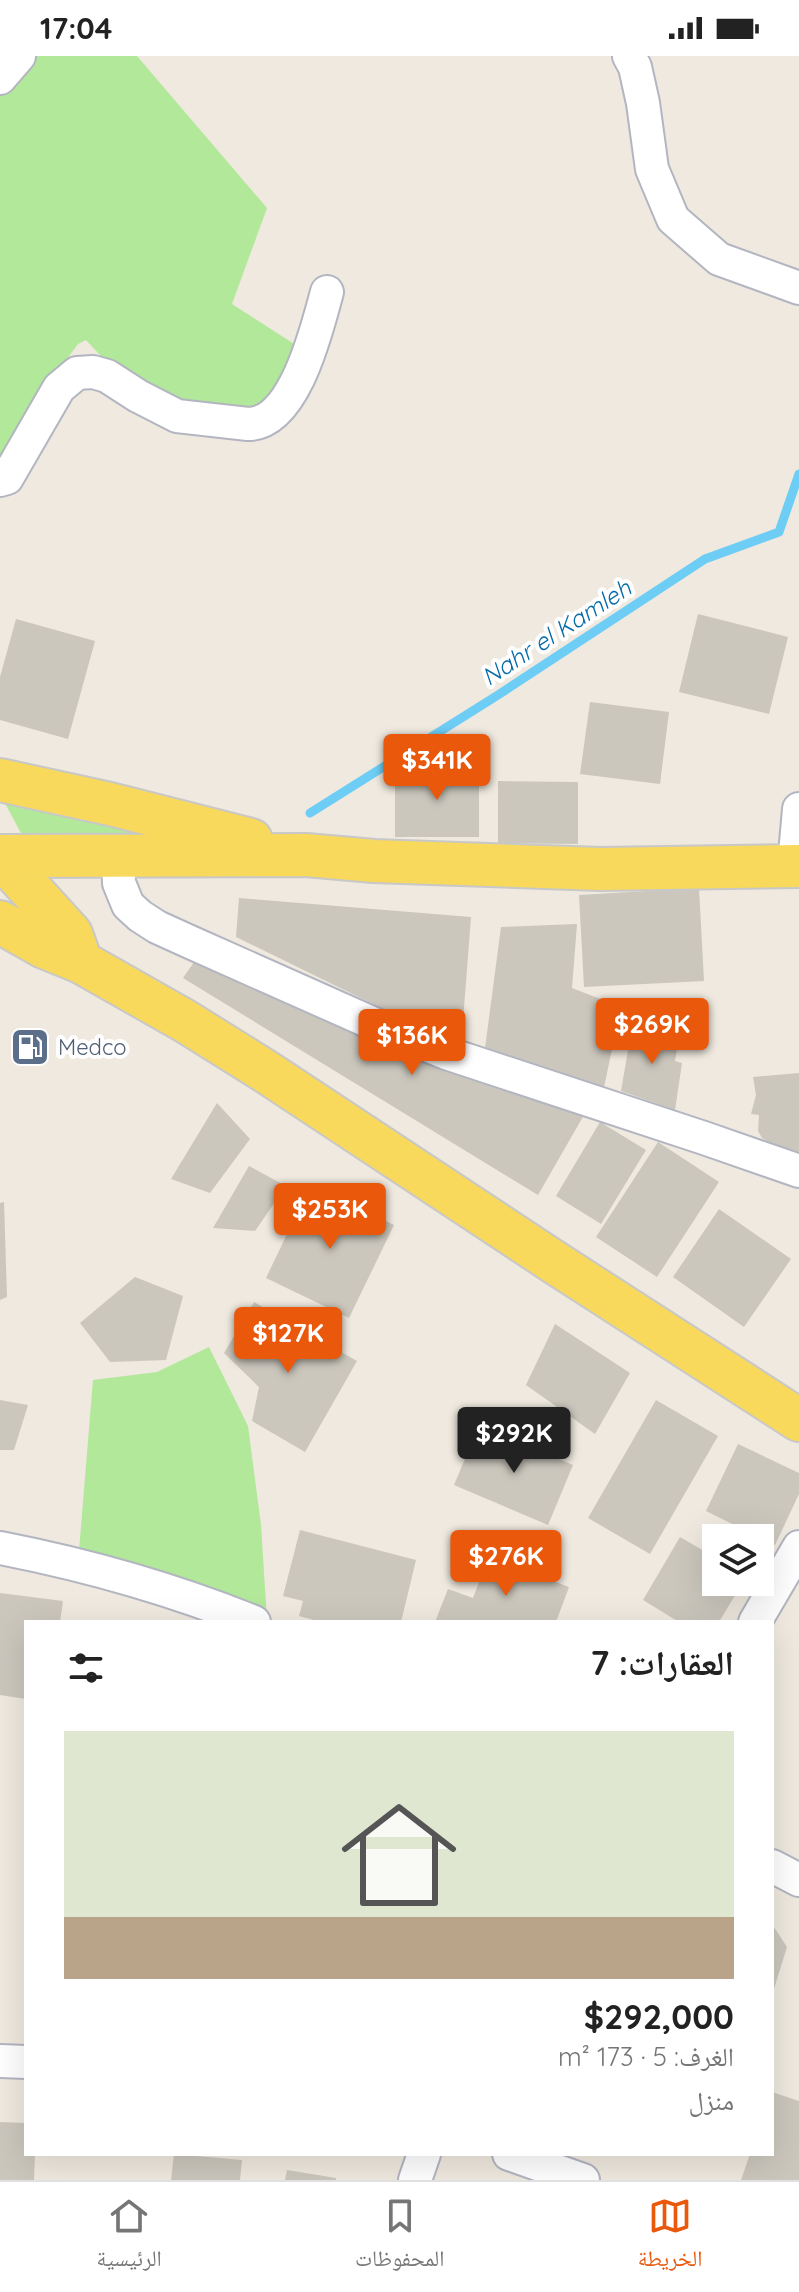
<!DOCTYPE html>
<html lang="ar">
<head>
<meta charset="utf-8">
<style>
  :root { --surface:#fff; --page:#f2f2f2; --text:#222; --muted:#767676; --line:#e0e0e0; --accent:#ea580c }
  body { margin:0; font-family:Quicksand,"Noto Naskh Arabic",sans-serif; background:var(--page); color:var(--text); direction:rtl; height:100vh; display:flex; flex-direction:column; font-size:30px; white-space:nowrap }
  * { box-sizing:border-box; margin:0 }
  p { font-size:26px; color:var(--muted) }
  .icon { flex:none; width:44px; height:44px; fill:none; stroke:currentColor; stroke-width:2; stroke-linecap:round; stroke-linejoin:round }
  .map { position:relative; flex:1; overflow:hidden; direction:ltr }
  .details { position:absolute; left:24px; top:1564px; width:750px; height:536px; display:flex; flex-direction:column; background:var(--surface); border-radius:0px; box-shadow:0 8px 32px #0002; direction:rtl }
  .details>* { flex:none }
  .tools { position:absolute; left:702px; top:1468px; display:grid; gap:16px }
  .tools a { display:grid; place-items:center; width:72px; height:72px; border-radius:0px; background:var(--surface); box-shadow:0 8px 32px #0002; font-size:40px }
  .price { position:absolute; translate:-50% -68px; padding:0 18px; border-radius:8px; background:var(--accent); color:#fff; font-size:26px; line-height:52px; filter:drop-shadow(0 2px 4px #0008) }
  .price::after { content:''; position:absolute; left:50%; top:48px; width:24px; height:18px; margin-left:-12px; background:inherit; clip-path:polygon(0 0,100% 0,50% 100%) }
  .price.on { background:#222; color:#fff }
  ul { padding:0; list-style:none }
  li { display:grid; align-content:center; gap:16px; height:424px; padding:0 40px }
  li span { display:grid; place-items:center; height:248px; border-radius:0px; color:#555 }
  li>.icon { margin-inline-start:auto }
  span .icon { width:144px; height:144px; fill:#fffc; stroke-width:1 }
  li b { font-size:34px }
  h2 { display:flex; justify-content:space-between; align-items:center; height:96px; padding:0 40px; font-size:34px }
  .status { display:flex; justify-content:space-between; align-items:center; height:56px; padding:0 40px; background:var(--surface); direction:ltr }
  .status svg { height:22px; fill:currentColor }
  .menu { display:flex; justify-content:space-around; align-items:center; height:112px; border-top:2px solid var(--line); background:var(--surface); font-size:22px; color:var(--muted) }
  .menu a { display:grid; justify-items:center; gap:4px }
  .menu .on { color:var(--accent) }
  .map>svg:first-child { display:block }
  .grass { fill:#b1e899 }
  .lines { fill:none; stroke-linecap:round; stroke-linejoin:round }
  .stream { stroke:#6ecdf5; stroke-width:9 }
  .building { fill:#cbc7bd }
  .minor-casing { stroke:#b3b5c1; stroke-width:36 }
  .major-casing { stroke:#c8c8c8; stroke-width:46 }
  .minor { stroke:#fff; stroke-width:32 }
  .major { stroke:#f8d95b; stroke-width:42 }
  .labels { text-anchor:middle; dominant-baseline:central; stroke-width:8; stroke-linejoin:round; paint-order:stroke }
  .service-label { font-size:22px; fill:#4e5e75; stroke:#fff; text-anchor:start }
  .water-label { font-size:24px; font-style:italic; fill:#066ba8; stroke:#fff }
</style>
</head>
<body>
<div class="status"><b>17:04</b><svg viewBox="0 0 49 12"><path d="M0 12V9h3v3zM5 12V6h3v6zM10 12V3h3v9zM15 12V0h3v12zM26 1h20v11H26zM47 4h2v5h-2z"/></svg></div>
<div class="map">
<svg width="799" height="2124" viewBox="0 0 799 2124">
  <rect width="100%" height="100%" fill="#efe9df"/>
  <!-- grass -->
  <path class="grass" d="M 32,0 L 137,0 L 267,152 L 232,248 L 302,293 L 256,365 L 196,360 L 127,328 L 86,284 L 78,288 L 66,304 L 0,409 L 0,39 Z
    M 0,738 L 198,783 L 22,779 Z
    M 209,1291 L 248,1370 L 261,1469 L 267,1564 L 222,1539 L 147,1512 L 79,1495 L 93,1324 L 157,1316 Z"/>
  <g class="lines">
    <!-- stream -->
    <path class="stream" d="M 310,757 L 498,639 L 705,503 L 779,476 L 799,418"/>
  </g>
  <!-- building -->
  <path class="building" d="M 698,558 L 788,581 L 769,658 L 679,636 Z
    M 16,563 L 95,585 L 68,683 L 0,664 L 0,621 Z
    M 590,646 L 669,656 L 660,728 L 580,718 Z
    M 395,712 L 479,712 L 479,781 L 395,781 Z
    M 498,725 L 578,726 L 578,788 L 498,787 Z
    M 699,832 L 704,925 L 584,931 L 579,839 Z
    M 239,842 L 471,861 L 461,991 L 236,881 Z
    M 577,868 L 572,932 L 621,951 L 603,1036 L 484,1000 L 501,871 Z
    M 199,899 L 588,1052 L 538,1139 L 183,922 Z
    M 633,965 L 679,980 L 675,1005 L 682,1007 L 675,1054 L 621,1035 Z
    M 799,1017 L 799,1108 L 782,1093 L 762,1082 L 758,1075 L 759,1059 L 751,1058 L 756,1039 L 753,1021 Z
    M 217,1047 L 250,1083 L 210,1137 L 171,1123 Z
    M 600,1066 L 646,1094 L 601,1168 L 556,1140 Z
    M 658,1086 L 719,1126 L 657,1221 L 596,1181 Z
    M 249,1110 L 286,1130 L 255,1175 L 213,1172 Z
    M 311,1128 L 394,1169 L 349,1262 L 266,1222 Z
    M 4,1146 L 7,1241 L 0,1244 L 0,1147 Z
    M 719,1153 L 791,1203 L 744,1271 L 673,1221 Z
    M 135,1221 L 183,1240 L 166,1304 L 110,1306 L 80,1267 Z
    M 254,1246 L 357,1305 L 305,1396 L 252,1365 L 259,1331 L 224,1297 Z
    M 555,1268 L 630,1317 L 595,1378 L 526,1329 Z
    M 0,1344 L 28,1349 L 14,1394 L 0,1394 Z
    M 656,1344 L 718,1380 L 650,1498 L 588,1462 Z
    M 479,1369 L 573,1409 L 548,1469 L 454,1429 Z
    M 738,1388 L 799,1417 L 799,1438 L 775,1489 L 706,1455 Z
    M 300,1474 L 416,1504 L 401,1566 L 321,1566 L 299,1560 L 303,1545 L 283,1540 Z
    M 680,1481 L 716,1502 L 716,1526 L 743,1526 L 719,1566 L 679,1566 L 643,1544 Z
    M 489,1500 L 569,1531 L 556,1566 L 435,1566 L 448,1533 L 473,1542 Z
    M 0,1537 L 63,1545 L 60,1566 L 26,1566 L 26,1643 L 0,1639 Z
    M 772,1868 L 787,1891 L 773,1936 L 772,1935 Z
    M 772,2036 L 799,2045 L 799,2124 L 741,2124 L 750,2098 L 772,2098 Z
    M 0,2066 L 26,2067 L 26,2098 L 35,2098 L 34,2124 L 0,2124 Z
    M 174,2098 L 242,2104 L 240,2124 L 171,2124 Z
    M 287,2114 L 336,2122 L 336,2124 L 285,2124 Z"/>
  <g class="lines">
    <defs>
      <path id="minor" d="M 629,0 L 635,11 L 643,47 L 652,113 L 673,163 L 719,203 L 799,232
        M 0,22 L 19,0
        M 0,424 L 7,422 L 59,332 L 77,317 L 93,316 L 107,320 L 138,340 L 177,360 L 248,368 C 295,368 317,272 327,236
        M 118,799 L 119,827 L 128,849 L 140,860 L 157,871 L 190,886 L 381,971 L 446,997 L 704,1082 L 799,1115
        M 794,810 L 799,753
        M 0,1492 C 87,1509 172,1533 254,1566
        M 755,1566 L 799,1491
        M 772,1810 L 799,1824
        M 0,2005 L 26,2006
        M 509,2098 L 583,2124
        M 415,2124 L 424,2098"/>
      <path id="major" d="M 0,724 L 110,748 L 251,784
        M 0,800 L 306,799 L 374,805 L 600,813 L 799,810
        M 0,800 L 71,878 L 81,906
        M 0,866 L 44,891 L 81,906 L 185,965 L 265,1015 L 554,1206 L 799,1364"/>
    </defs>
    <!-- minor casing -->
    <use href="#minor" class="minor-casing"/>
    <!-- major casing -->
    <use href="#major" class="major-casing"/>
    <!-- minor -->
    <use href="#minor" class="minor"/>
    <!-- major -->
    <use href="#major" class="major"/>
  </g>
  <!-- icons -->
  <defs>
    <symbol id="fuel-square" viewBox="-11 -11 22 22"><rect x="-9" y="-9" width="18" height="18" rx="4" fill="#5c6f8a" stroke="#fff"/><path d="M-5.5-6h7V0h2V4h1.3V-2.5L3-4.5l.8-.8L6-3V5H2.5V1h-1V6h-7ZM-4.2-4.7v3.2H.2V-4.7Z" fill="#fff"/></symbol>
  </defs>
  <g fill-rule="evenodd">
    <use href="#fuel-square" x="8" y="969" width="44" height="44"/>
  </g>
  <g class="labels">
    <!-- service labels -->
    <g class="service-label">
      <text x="58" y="991">Medco</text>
    </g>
    <!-- water labels -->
    <g class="water-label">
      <text transform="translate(556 576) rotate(-33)">Nahr el Kamleh</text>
    </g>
  </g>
</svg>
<div class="tools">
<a><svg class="icon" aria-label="layers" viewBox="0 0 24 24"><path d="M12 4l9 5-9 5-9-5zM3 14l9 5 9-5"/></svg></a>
</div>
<b class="price" style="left:437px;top:746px">$341K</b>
<b class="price" style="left:652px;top:1010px">$269K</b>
<b class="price" style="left:412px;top:1021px">$136K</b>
<b class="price" style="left:330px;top:1195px">$253K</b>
<b class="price" style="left:288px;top:1319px">$127K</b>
<b class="price on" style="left:514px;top:1419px">$292K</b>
<b class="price" style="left:506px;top:1542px">$276K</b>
<section class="details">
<h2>العقارات: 7<svg class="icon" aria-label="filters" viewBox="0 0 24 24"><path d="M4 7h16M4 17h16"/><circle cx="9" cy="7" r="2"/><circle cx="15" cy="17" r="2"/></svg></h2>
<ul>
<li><span style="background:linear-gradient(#dfe7d0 75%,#b9a48a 0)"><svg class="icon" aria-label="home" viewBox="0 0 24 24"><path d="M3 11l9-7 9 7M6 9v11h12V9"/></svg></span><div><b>$292,000</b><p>الغرف: 5 · 173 m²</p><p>منزل</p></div></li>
</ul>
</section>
</div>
<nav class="menu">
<a class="on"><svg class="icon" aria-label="map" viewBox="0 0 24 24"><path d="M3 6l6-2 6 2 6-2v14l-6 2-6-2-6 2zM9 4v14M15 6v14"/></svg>الخريطة</a>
<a><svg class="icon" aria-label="saved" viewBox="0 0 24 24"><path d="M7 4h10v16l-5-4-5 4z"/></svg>المحفوظات</a>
<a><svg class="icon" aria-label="home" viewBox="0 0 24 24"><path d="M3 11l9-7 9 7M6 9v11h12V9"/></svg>الرئيسية</a>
</nav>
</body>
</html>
